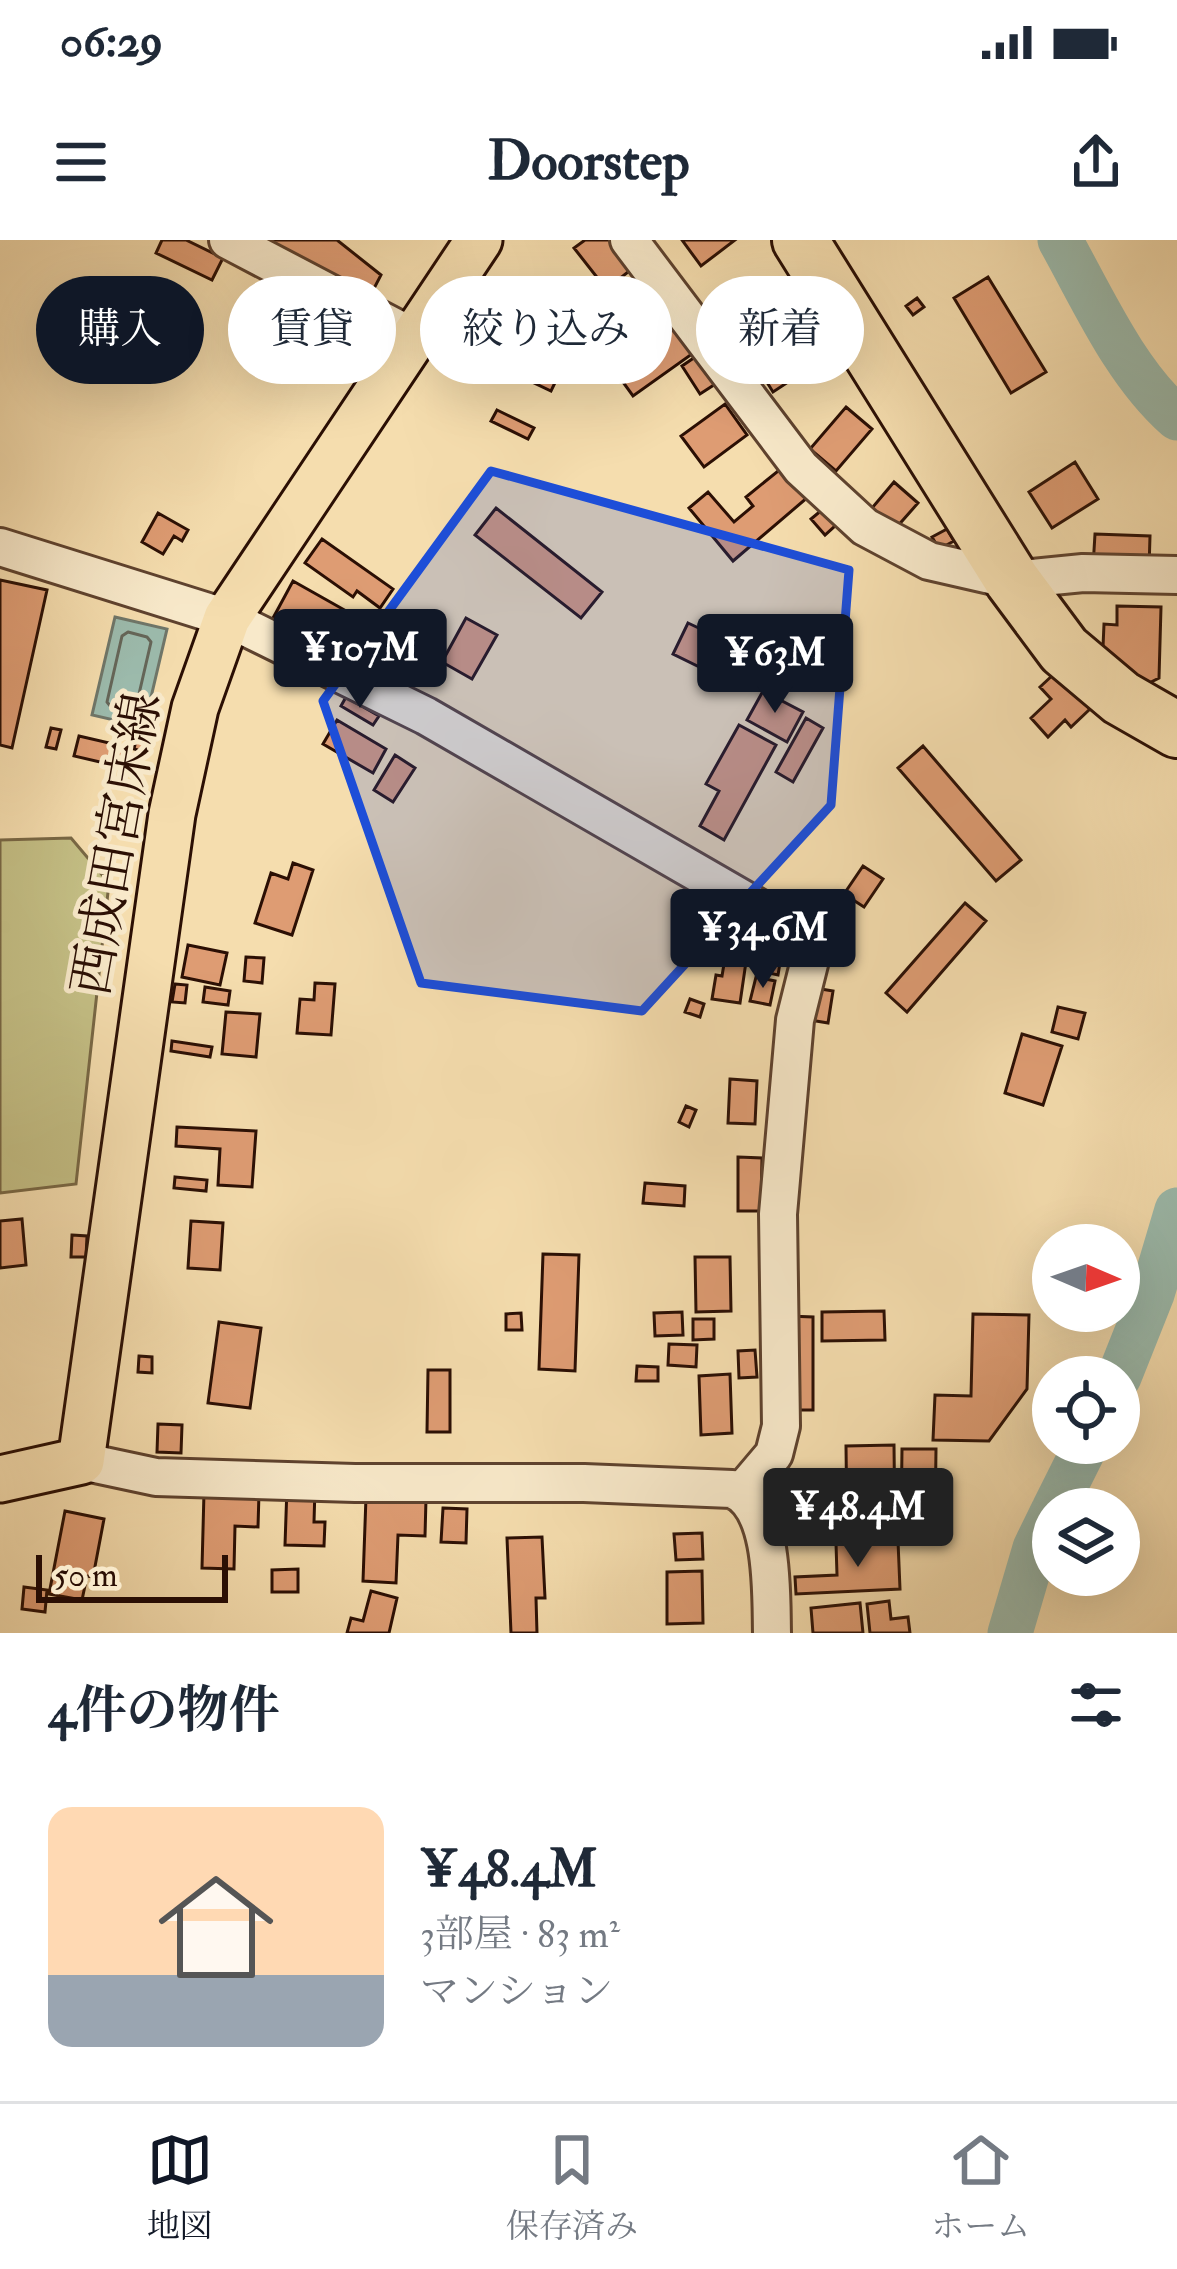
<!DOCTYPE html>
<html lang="ja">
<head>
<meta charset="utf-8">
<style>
  :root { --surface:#fff; --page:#f2f2f3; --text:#1f2937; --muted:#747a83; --line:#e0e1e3; --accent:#111827 }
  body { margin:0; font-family:"IM FELL Double Pica","Noto Serif JP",serif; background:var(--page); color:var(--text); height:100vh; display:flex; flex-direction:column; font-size:45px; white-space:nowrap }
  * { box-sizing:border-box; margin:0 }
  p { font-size:39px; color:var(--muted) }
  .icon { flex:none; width:66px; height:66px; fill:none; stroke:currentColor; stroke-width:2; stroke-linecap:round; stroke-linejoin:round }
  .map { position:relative; height:1393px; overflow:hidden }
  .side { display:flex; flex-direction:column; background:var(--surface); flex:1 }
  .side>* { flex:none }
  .hud { position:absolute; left:36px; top:36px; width:1107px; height:108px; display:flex; gap:24px }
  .needle { width:78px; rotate:92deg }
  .buttons { position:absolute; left:1032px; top:984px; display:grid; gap:24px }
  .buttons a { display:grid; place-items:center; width:108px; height:108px; border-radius:50%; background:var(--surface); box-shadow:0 12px 48px #0002; font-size:60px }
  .scale { position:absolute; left:36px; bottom:30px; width:192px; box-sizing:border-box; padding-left:12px; border:6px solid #2b0f04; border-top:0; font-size:33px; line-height:42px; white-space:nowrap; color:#2b0f04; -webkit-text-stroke:9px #f8e9ca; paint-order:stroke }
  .price { position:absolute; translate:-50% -102px; padding:0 27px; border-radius:12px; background:var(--accent); color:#fff; font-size:39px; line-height:78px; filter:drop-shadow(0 3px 6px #0008) }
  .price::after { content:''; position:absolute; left:50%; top:72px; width:36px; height:27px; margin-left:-18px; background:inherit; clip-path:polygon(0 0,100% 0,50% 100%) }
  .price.current { background:#222; color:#fff }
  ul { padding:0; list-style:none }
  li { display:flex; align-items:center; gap:36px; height:300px; padding:0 48px }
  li+li { border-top:3px solid var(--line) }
  li span { display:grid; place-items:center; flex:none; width:336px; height:240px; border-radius:24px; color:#555 }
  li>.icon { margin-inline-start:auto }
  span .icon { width:144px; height:144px; fill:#fffc; stroke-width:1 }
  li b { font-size:51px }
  h2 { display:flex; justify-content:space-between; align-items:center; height:144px; padding:0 48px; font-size:51px }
  .pill { padding:0 42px; border-radius:54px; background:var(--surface); box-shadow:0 12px 48px #0002; font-size:42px; line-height:108px }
  .pill.current { background:var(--accent); color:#fff }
  .status { display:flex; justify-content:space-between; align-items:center; height:84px; padding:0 60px; background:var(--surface); direction:ltr }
  .status svg { height:33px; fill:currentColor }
  header { display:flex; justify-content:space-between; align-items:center; height:156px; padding:0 48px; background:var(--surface); font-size:54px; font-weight:700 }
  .tabs { display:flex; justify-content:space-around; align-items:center; height:168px; border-top:3px solid var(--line); background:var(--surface); font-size:33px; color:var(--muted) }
  .tabs a { display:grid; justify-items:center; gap:6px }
  .tabs .current { color:var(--accent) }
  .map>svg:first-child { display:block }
  .green { fill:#c4bf85; stroke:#786744; stroke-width:3 }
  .water { fill:#9cbbad; stroke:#6f7669; stroke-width:3 }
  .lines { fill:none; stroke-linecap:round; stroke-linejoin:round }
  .shore { stroke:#646558; stroke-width:3 }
  .river { stroke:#9cbbad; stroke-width:45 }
  .building { fill:#de9c73; stroke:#2b0f04; stroke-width:3 }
  .minor-casing { stroke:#5e422e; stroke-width:42 }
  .major-casing { stroke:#2b0f04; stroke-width:51 }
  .highway-casing { stroke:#2b0f04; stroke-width:60 }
  .minor { stroke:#f8e9ca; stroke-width:36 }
  .major { stroke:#f5ddae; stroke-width:45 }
  .highway { stroke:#f5ddae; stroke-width:54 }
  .marked { fill:#1d4ed8; fill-opacity:0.2; stroke:#1d4ed8; stroke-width:9; stroke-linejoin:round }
  .labels { text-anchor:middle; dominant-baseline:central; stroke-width:10; stroke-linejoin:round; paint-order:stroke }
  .street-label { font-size:51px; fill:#2b0f04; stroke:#f8e9ca }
</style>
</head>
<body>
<div class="status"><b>06:29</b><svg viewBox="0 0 49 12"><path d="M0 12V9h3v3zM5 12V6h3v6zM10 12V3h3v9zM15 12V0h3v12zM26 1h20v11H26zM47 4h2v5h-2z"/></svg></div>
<header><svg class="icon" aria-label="menu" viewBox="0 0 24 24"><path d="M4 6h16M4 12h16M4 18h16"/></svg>Doorstep<svg class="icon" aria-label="share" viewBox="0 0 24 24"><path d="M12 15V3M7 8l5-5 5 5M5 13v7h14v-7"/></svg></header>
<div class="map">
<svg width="1177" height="1393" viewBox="0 0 1177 1393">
  <rect width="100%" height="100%" fill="#f5ddae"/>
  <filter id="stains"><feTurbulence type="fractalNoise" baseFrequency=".00167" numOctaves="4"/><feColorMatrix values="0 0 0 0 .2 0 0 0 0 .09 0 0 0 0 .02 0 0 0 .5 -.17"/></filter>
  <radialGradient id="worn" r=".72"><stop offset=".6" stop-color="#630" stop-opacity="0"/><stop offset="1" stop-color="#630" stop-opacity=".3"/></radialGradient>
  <!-- green -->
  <path class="green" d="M 71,598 L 109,643 L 76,944 L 0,953 L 0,600 Z"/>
  <!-- water -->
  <path class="water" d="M 115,377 L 167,389 L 144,487 L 92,475 Z"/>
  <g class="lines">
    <!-- shore -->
    <path class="shore" d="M 128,392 L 147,397 L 151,402 L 136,467 L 130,471 L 111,467 L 107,462 L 122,396 Z"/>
    <!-- river -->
    <path class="river" d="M 1060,0 C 1094,61 1125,132 1177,178
      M 1119,1137 L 1152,1054 L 1177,970
      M 1054,1269 L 1087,1203
      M 1010,1393 L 1035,1308 L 1053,1271"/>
  </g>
  <!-- building -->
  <path class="building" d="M 162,0 L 186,0 L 223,18 L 212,40 L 156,13 Z
    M 247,0 L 337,0 L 381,35 L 367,62 Z
    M 585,0 L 618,0 L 637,25 L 595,58 L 584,45 L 596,36 L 574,8 Z
    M 682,0 L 735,0 L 701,26 Z
    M 647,33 L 667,60 L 652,71 L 632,44 Z
    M 988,37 L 1046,132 L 1011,153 L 954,58 Z
    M 622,42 L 634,57 L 608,78 L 597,62 Z
    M 737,54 L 761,87 L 734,107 L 709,74 Z
    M 917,58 L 924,67 L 913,75 L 906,66 Z
    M 567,71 L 579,76 L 574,90 L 561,85 Z
    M 676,78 L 699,109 L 633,156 L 615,131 L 647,109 L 642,103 Z
    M 542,85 L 575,101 L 551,151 L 507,130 L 516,112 L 527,118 Z
    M 802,93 L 820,121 L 773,152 L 755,123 Z
    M 634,103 L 640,111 L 627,120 L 621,111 Z
    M 701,113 L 720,141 L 700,154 L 682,126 Z
    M 725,164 L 747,195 L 704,227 L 681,196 Z
    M 846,167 L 872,189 L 836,231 L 810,209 Z
    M 497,170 L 534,188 L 528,199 L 491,181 Z
    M 1075,222 L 1098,259 L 1052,288 L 1029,252 Z
    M 783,227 L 808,257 L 733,321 L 689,268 L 708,252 L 734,282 L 753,266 L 746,257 Z
    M 894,242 L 918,263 L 895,289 L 872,268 Z
    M 496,268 L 602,352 L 581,378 L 475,295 Z
    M 823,269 L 836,285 L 825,295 L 811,279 Z
    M 158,273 L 188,290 L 182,301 L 174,296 L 163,314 L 142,302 Z
    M 947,289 L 954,301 L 939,309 L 932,297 Z
    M 1095,294 L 1150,296 L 1149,329 L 1093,327 Z
    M 322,299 L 393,349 L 380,368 L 357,351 L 353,357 L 305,323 Z
    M 0,340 L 47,350 L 12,508 L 0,505 Z
    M 293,341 L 348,372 L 326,410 L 272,380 Z
    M 1117,366 L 1161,367 L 1159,438 L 1147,444 L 1103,407 L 1104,384 L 1117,385 Z
    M 466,378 L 497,395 L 472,439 L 442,422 Z
    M 688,383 L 743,409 L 728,441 L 673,414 Z
    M 1055,433 L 1090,469 L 1071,487 L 1065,480 L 1048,497 L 1031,478 L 1051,459 L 1040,447 Z
    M 763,451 L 803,472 L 787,502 L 747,480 Z
    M 346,457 L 379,476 L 373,485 L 341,466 Z
    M 806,478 L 823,488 L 793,542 L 776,532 Z
    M 337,480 L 386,509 L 373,533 L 323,504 Z
    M 739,485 L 776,505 L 724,600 L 700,586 L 719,551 L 706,544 Z
    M 51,488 L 61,490 L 56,509 L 46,507 Z
    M 79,496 L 131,508 L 126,528 L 74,516 Z
    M 137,496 L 148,498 L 145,512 L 134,509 Z
    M 923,506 L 1021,620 L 996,641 L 898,528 Z
    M 395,515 L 415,528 L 393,562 L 374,550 Z
    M 293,623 L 313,630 L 292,695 L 255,683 L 271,633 L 288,639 Z
    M 863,626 L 883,639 L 864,667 L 844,654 Z
    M 965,663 L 986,681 L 907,772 L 886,753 Z
    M 719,674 L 733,681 L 720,708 L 706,701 Z
    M 188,705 L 227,713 L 220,745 L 182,737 Z
    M 760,706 L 782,711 L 778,735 L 755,730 Z
    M 726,712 L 747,715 L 740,763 L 712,759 L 716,735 L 722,736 Z
    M 246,717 L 264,718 L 262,743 L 244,741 Z
    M 756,737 L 775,741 L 770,765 L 750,761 Z
    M 315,743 L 335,744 L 331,795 L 297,793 L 300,759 L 314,760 Z
    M 175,744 L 187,745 L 185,763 L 172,762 Z
    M 205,747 L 230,751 L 228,765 L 203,762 Z
    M 815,748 L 833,751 L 828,783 L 810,780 Z
    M 690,759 L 704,764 L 700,777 L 685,772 Z
    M 1058,767 L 1085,773 L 1078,799 L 1052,792 Z
    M 226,772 L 260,774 L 256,817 L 222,814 Z
    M 1022,794 L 1062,806 L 1043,865 L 1005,853 Z
    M 172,801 L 212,807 L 210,817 L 171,811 Z
    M 730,839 L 757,841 L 755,884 L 728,883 Z
    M 686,866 L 696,870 L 689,887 L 679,882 Z
    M 177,887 L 256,891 L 252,947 L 218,945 L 220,909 L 176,906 Z
    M 738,917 L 762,918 L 761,971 L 738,971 Z
    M 175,937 L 207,940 L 206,951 L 174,948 Z
    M 645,943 L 685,946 L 684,966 L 643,963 Z
    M 22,979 L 26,1025 L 0,1028 L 0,981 Z
    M 191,981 L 223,983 L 220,1030 L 188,1028 Z
    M 72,995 L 87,996 L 86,1017 L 71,1017 Z
    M 543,1014 L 579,1015 L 575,1131 L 539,1129 Z
    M 695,1017 L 730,1017 L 731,1071 L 696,1072 Z
    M 884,1071 L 885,1100 L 822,1101 L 822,1072 Z
    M 682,1072 L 683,1095 L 655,1096 L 654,1073 Z
    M 521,1073 L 522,1090 L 506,1090 L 506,1074 Z
    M 973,1074 L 1029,1075 L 1027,1149 L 989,1201 L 933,1200 L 935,1155 L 971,1156 Z
    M 788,1076 L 813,1077 L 813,1170 L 788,1170 Z
    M 693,1079 L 714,1079 L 714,1099 L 693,1100 Z
    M 219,1082 L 261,1088 L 250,1168 L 208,1163 Z
    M 669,1104 L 697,1105 L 696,1127 L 668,1125 Z
    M 755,1110 L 757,1137 L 739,1138 L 738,1111 Z
    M 139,1116 L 152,1117 L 152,1133 L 138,1132 Z
    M 637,1126 L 658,1127 L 658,1141 L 636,1141 Z
    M 428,1130 L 450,1130 L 450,1192 L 427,1192 Z
    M 730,1134 L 732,1193 L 701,1195 L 699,1136 Z
    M 158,1184 L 182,1185 L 181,1213 L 157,1212 Z
    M 894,1205 L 895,1292 L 871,1292 L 871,1286 L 847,1286 L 846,1206 Z
    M 902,1209 L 936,1209 L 935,1287 L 901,1287 Z
    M 287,1247 L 315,1248 L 314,1282 L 325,1282 L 324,1306 L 285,1305 Z
    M 204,1252 L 259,1253 L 258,1287 L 235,1286 L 234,1329 L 202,1328 Z
    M 366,1257 L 426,1259 L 425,1296 L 398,1295 L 396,1343 L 363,1341 Z
    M 443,1268 L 467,1269 L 466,1303 L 441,1302 Z
    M 65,1271 L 104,1279 L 93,1337 L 87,1336 L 82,1360 L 49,1354 Z
    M 702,1293 L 703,1319 L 676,1320 L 674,1294 Z
    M 542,1297 L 545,1358 L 536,1358 L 537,1393 L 511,1393 L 507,1298 Z
    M 898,1301 L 900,1349 L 796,1354 L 795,1337 L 837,1335 L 836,1303 Z
    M 298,1329 L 298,1352 L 272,1352 L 272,1330 Z
    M 702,1331 L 703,1383 L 667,1384 L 667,1332 Z
    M 24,1347 L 47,1350 L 45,1372 L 22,1369 Z
    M 371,1351 L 397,1358 L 389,1393 L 347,1393 L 351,1378 L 363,1381 Z
    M 889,1361 L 891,1379 L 908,1377 L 910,1393 L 870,1393 L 867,1364 Z
    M 860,1363 L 863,1393 L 813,1393 L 811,1368 Z"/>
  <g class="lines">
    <defs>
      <path id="minor" d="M 228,0 L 413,97
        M 629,0 L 801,228 L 865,287 L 929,321 L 1012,340 L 1083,333 L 1177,335
        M 0,307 L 227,378 L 426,476 L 800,692 L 811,716 L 795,780 L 778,974 L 781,1186 L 774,1214 L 741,1253
        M 81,1221 L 156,1237 L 355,1243 L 584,1243 L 732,1249 C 775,1266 771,1354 772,1393"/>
      <path id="major" d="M 0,1239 L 81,1221 L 172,574 L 195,468 L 227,378 L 479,0"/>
      <path id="highway" d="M 800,0 L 1012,340 L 1064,410 L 1121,458 L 1177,490"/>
    </defs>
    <!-- minor casing -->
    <use href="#minor" class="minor-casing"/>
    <!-- major casing -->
    <use href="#major" class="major-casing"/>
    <!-- highway casing -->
    <use href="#highway" class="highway-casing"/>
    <!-- minor -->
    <use href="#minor" class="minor"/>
    <!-- major -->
    <use href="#major" class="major"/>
    <!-- highway -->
    <use href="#highway" class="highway"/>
  </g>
  <!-- marked area -->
  <path class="marked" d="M 491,231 L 849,330 L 831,565 L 642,771 L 421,743 L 323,461 Z"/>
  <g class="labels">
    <!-- street labels -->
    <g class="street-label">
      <text transform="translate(117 604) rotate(-80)">西成田宮床線</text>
    </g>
  </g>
  <rect width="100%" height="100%" filter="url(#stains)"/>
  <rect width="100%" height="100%" fill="url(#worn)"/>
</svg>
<div class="buttons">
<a><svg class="needle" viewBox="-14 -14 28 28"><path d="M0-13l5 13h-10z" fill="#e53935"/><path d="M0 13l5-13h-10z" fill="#747a83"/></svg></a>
<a><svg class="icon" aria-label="locate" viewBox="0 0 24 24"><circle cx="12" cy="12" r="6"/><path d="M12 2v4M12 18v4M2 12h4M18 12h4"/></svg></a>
<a><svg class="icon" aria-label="layers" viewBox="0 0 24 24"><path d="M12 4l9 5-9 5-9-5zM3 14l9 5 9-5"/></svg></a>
</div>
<div class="scale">50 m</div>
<b class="price" style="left:360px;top:471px">¥107M</b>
<b class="price" style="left:775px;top:476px">¥63M</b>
<b class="price" style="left:763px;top:751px">¥34.6M</b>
<b class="price current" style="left:858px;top:1330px">¥48.4M</b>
<div class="hud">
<a class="pill current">購入</a>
<a class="pill">賃貸</a>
<a class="pill">絞り込み</a>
<a class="pill">新着</a>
</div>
</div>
<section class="side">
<h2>4件の物件<svg class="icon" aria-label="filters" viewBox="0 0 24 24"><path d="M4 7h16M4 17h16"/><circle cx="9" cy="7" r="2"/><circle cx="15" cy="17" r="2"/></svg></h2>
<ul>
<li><span style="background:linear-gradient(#ffd9b3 70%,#9aa5b1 0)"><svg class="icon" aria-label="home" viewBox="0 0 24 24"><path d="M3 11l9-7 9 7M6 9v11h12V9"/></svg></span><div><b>¥48.4M</b><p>3部屋 · 83 m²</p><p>マンション</p></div></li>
</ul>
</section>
<nav class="tabs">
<a class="current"><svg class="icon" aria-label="map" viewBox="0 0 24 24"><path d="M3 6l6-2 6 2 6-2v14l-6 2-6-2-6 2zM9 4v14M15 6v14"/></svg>地図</a>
<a><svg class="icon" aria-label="saved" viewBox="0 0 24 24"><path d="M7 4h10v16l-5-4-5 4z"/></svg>保存済み</a>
<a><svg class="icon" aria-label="home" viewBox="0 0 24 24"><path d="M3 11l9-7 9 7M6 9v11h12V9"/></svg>ホーム</a>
</nav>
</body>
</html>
